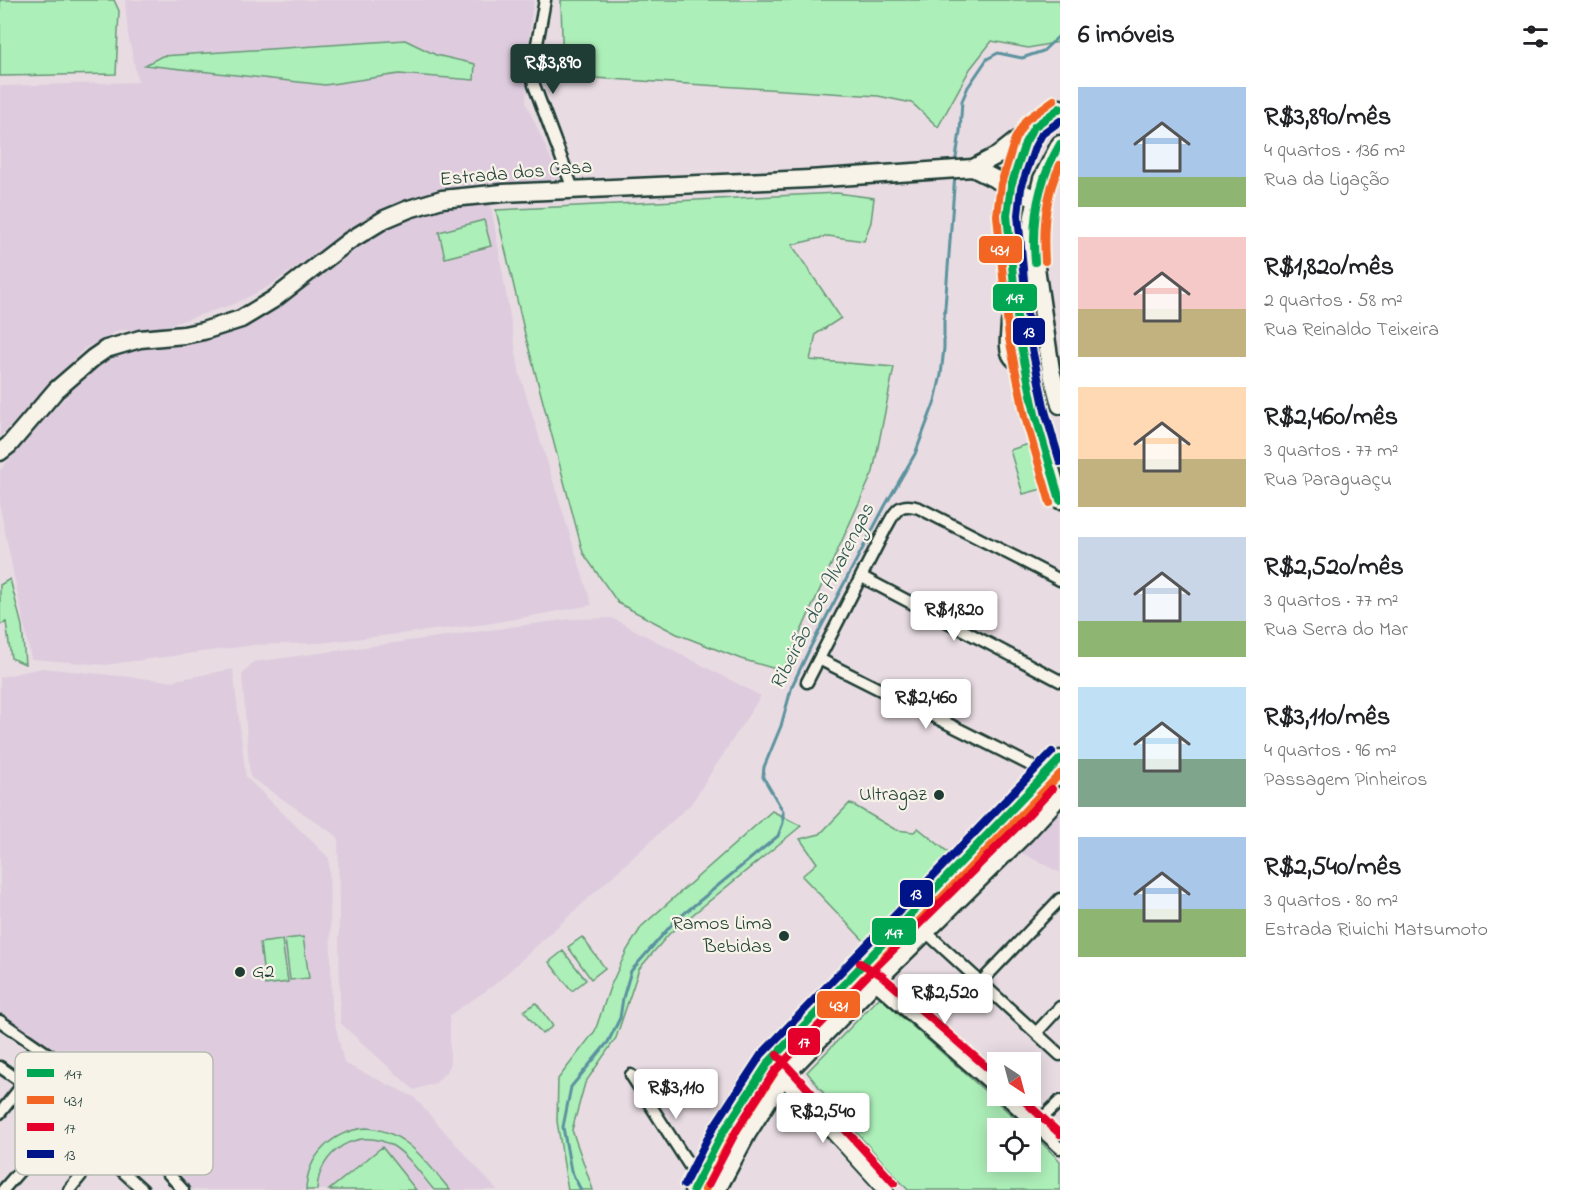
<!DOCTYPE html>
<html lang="pt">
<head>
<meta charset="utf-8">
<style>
  :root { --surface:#fff; --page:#f2f2f2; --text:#202124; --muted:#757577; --accent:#1f3d34 }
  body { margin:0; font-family:"Indie Flower",sans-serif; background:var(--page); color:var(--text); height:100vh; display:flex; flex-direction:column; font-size:22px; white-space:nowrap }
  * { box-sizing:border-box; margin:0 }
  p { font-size:20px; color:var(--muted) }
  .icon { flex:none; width:33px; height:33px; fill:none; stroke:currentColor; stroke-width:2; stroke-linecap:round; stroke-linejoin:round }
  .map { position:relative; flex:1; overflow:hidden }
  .drawer { display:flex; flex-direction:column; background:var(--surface); width:510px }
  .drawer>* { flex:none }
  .needle { width:39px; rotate:144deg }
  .fabs { position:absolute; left:987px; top:1052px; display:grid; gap:12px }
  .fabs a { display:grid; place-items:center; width:54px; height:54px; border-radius:0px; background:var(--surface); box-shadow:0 3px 15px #0003; font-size:30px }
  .price { position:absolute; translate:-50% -51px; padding:0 14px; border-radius:6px; background:#fff; color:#222; font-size:20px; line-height:39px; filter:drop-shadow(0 2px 3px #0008) }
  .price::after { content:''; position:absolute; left:50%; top:36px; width:18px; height:14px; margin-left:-9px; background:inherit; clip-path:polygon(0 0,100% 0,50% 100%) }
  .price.active { background:var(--accent); color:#fff }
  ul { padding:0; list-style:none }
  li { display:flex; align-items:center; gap:18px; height:150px; padding:0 18px }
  li span { display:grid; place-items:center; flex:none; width:168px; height:120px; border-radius:0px; color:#555 }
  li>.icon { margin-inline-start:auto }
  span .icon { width:72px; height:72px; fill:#fffc; stroke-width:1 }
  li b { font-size:26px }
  h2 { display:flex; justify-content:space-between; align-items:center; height:72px; padding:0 18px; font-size:26px }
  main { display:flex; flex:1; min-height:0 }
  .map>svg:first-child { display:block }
  .built { fill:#deccde }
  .green { fill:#adefb9; stroke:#669676; stroke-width:1.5 }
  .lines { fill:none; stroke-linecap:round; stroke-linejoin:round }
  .stream { stroke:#5b929e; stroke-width:3 }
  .minor-casing { stroke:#1f3d34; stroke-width:15 }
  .tertiary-casing { stroke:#1f3d34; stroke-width:18 }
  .primary-casing { stroke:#1f3d34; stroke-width:21 }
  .minor { stroke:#f7f3e8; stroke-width:10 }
  .tertiary { stroke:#f7f3e8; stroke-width:14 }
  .primary { stroke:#f7f3e8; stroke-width:16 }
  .bus-1-casing { stroke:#f7f3e8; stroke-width:12 }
  .bus-2-casing { stroke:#f7f3e8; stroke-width:12 }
  .bus-3-casing { stroke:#f7f3e8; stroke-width:12 }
  .bus-4-casing { stroke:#f7f3e8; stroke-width:12 }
  .bus-1 { stroke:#00a651; stroke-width:8 }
  .bus-2 { stroke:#f26522; stroke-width:8 }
  .bus-3 { stroke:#e4002b; stroke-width:8 }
  .bus-4 { stroke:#001489; stroke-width:8 }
  .poi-dot { fill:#1f3d34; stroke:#f7f3e8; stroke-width:2 }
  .labels { text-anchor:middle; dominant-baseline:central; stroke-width:4.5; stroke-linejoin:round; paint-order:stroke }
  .street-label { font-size:20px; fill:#1f3d34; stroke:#f7f3e8 }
  .poi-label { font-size:20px; fill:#1f3d34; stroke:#f7f3e8; text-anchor:end }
  .water-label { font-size:21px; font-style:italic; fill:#335957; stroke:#f7f3e8 }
  .key { fill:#f7f3e8; stroke:#b6bcb2; stroke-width:1.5 }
  .key-label { font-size:16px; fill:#1f3d34 }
  .line-badge { stroke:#f7f3e8; stroke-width:2 }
  .badge-label { font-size:16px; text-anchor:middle; font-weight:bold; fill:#fff }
</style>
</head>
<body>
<main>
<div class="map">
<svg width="1060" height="1190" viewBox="0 0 1060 1190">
  <rect width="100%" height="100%" fill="#e8dce2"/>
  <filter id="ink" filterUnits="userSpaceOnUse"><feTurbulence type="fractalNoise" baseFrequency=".0167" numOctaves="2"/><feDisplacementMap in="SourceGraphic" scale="12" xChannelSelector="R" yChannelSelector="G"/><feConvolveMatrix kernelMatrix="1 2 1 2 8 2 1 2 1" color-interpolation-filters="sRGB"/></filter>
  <g filter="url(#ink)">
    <!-- built -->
    <path class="built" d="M 125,0 L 534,0 L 531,18 L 526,103 L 560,179 L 435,191 L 368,217 L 268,287 L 234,304 L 157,329 L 120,330 L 85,348 L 0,437 L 0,86 L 138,82 L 128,35 Z
      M 491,205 L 520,375 L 592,605 L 487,624 L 320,643 L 255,645 L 105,665 L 31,659 L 0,508 L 0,470 L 53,410 L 108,353 L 243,326 L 374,237 L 390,224 L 434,208 Z
      M 612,618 L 761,696 L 691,804 L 493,986 L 450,1015 L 450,1067 L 436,1083 L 414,1090 L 340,1023 L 338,837 L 250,777 L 242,675 L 253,662 L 570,619 Z
      M 42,668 L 170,681 L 233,669 L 246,777 L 329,858 L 332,1010 L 344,1063 L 414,1097 L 497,1190 L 186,1190 L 113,1098 L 0,1015 L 0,677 Z
      M 1060,809 L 1060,873 L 1020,852 Z"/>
    <!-- green -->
    <path class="green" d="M 0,0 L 114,0 L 119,11 L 116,74 L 0,76 Z
      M 561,0 L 1060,0 L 1060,42 L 1028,48 L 992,41 L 970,69 L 938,127 L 912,103 L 878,96 L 563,76 Z
      M 405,40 L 436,55 L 475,64 L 474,80 L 399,74 L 325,85 L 145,65 L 162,56 Z
      M 837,193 L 874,198 L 871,222 L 864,241 L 828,236 L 792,245 L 841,318 L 816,334 L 810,360 L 894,367 L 873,472 L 783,671 L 741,659 L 677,634 L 618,603 L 583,553 L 525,334 L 496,210 Z
      M 484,220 L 491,246 L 445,258 L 439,232 Z
      M 1029,444 L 1042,489 L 1023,494 L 1010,450 Z
      M 10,579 L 22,626 L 25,664 L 11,658 L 6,622 L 0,625 L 0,585 Z
      M 850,803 L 896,830 L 914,832 L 918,828 L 949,853 L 941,865 L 901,904 L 865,942 L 802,876 L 817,863 L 800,839 L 820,834 Z
      M 772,811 L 801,826 L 669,934 L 639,969 L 616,1038 L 585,1083 L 572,1130 L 593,1190 L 568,1190 L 557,1121 L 558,1079 L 595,1031 L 610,987 L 627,950 L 642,926 Z
      M 303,937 L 309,978 L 290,980 L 285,939 Z
      M 582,937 L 605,968 L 591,979 L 568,947 Z
      M 282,940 L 288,982 L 265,985 L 260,943 Z
      M 563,951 L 586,980 L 572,991 L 549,962 Z
      M 880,997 L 1026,1128 L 998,1128 L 998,1161 L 1030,1161 L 1031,1132 L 1060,1161 L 1060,1190 L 908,1190 L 840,1114 L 807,1072 Z
      M 536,1003 L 553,1026 L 542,1034 L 524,1011 Z
      M 366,1128 C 406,1130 426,1162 450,1190 L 434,1190 C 422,1176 409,1156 393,1146 C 358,1125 318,1152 317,1190 L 306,1190 C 307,1155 333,1131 366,1128 Z
      M 382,1147 L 416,1190 L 329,1190 Z"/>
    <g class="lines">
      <!-- stream -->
      <path class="stream" d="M 955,164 L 960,132 L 962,101 L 968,87 L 987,59 L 998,53 L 1022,58 L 1043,51 L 1060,35
        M 581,1190 L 571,1171 L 563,1127 L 571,1087 L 608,1042 L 620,1018 L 623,998 L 631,971 L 674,922 L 778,836 L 783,823 L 783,811 L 763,777 L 764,767 L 781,726 L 792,686 L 811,646 L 886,504 L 915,454 L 935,401 L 941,375 L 944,348 L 944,321 L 955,174"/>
      <defs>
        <path id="minor" d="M 545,0 L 532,71 L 534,85 L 573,189
          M 862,577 L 1060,681
          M 819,659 L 1060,780
          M 807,682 L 886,528 C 895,512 898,501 919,508 L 1060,580
          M 926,932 L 1060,1055
          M 855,972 L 874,983 L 998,1091
          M 981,982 L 1060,899
          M 0,1021 L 77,1074 L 92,1088 L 183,1190
          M 1036,1033 L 1060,1007
          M 0,1067 L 36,1092 L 143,1190
          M 631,1075 L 698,1179
          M 1002,1095 L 1060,1148
          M 0,1113 L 24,1083
          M 1035,1125 L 1060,1101
          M 3,1190 L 92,1088
          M 69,1190 L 101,1151"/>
        <path id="tertiary" d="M 769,1062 L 886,1190"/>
        <path id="primary" d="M 1060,108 L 1034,127 L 1025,143 L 1011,186 L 1007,215 L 1010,259 L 1019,336 L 1035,414 L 1060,500
          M 1060,144 L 1042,179 L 1033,216 L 1032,240 L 1051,370 L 1060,405
          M 973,168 L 1037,200
          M 1010,323 C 1009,346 1003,360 1030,366
          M 0,452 L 9,445 L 56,390 L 93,358 L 106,349 L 140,339 L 184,335 L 203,331 L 241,319 L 274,299 L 349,241 L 385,219 L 409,209 L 442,199 L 503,193 L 809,179 L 973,168 L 998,155 L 1034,127
          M 693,1190 L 722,1134 L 769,1062 L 1060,759
          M 717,1190 L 747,1134 L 783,1077 L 874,983 L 1026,833 L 1060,796"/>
      </defs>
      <!-- minor casing -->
      <use href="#minor" class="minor-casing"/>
      <!-- tertiary casing -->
      <use href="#tertiary" class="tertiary-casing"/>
      <!-- primary casing -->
      <use href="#primary" class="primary-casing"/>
      <!-- minor -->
      <use href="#minor" class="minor"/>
      <!-- tertiary -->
      <use href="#tertiary" class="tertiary"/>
      <!-- primary -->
      <use href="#primary" class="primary"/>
      <defs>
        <path id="bus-1" d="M 1060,108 L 1034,127 L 1025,143 L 1011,186 L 1007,215 L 1019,336 L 1035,414 L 1060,500
          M 1035,262 C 1031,219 1038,181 1060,144
          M 693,1190 L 722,1134 L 769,1062 L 1060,759"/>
        <path id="bus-2" d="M 1045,261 C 1043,227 1045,196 1060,165
          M 1050,503 L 1025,417 L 1009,338 L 997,215 L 1001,184 L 1015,139 L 1026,120 L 1054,100
          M 705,1190 L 731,1139 L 777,1069 L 1060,774"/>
        <path id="bus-3" d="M 860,963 L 881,975 L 998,1077
          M 777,1055 L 894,1183
          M 1018,1095 L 1060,1134
          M 708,1185 L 738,1128 L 775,1071 L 867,976 L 1018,826 L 1052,789"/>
        <path id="bus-4" d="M 1060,121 L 1042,134 L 1035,147 L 1021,188 L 1018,215 L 1029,334 L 1045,411 L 1060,462
          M 684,1185 L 713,1128 L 761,1055 L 1052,752"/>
      </defs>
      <!-- bus-1 casing -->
      <use href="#bus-1" class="bus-1-casing"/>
      <!-- bus-2 casing -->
      <use href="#bus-2" class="bus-2-casing"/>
      <!-- bus-3 casing -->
      <use href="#bus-3" class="bus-3-casing"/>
      <!-- bus-4 casing -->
      <use href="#bus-4" class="bus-4-casing"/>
      <!-- bus-1 -->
      <use href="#bus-1" class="bus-1"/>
      <!-- bus-2 -->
      <use href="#bus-2" class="bus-2"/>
      <!-- bus-3 -->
      <use href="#bus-3" class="bus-3"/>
      <!-- bus-4 -->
      <use href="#bus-4" class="bus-4"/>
    </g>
  </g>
  <!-- markers -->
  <g class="poi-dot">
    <circle cx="939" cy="795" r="6"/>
    <circle cx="784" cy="936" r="6"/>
    <circle cx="240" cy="972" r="6"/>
  </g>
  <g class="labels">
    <!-- street labels -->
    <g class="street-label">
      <text transform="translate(516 174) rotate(-5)">Estrada dos Casa</text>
    </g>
    <!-- poi labels -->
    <g class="poi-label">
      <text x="927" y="795">Ultragaz</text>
      <text x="772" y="924">Ramos Lima<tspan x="772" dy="23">Bebidas</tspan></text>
      <text x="252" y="972" text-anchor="start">G2</text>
    </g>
    <!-- water labels -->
    <g class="water-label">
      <text transform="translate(823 597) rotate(-63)">Ribeirão dos Alvarengas</text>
    </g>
  </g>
  <!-- legend -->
  <rect x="15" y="1052" width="198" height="123" rx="9" class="key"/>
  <rect x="27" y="1069" width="27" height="8" fill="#00a651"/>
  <rect x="27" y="1096" width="27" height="8" fill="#f26522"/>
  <rect x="27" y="1123" width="27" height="8" fill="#e4002b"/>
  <rect x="27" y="1150" width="27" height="8" fill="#001489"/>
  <g class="key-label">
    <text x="64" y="1079">147</text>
    <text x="64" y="1106">431</text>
    <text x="64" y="1133">17</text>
    <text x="64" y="1160">13</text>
  </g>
  <g class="line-badge">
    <rect x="978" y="235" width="45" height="29" rx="6" fill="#f26522"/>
    <rect x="992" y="283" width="46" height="29" rx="6" fill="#00a651"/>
    <rect x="1012" y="317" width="34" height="29" rx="6" fill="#001489"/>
    <rect x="899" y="879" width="35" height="29" rx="6" fill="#001489"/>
    <rect x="871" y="917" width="46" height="29" rx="6" fill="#00a651"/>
    <rect x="816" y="990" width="45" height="29" rx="6" fill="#f26522"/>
    <rect x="787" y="1027" width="34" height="29" rx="6" fill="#e4002b"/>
  </g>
  <g class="badge-label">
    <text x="1000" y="255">431</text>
    <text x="1015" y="303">147</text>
    <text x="1029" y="337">13</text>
    <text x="916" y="899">13</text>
    <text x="894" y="938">147</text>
    <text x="839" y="1011">431</text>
    <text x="804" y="1047">17</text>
  </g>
</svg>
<div class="fabs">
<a><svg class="needle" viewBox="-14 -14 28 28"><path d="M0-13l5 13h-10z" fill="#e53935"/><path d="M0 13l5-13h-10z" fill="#757577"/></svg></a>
<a><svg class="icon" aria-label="locate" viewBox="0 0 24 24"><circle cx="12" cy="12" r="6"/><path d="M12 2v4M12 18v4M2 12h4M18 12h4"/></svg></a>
</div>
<b class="price active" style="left:553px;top:95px">R$3,890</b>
<b class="price" style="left:954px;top:642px">R$1,820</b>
<b class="price" style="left:926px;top:730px">R$2,460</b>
<b class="price" style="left:945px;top:1025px">R$2,520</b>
<b class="price" style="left:676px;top:1120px">R$3,110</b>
<b class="price" style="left:823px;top:1144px">R$2,540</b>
</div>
<section class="drawer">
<h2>6 imóveis<svg class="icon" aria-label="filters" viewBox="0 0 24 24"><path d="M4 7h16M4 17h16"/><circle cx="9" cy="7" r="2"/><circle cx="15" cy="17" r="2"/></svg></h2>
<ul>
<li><span style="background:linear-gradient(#a9c7e8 75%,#8fb573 0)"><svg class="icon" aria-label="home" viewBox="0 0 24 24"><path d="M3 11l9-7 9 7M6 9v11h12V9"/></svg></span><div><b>R$3,890/mês</b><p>4 quartos · 136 m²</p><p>Rua da Ligação</p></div></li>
<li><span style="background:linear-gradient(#f6c9c9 60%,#c2b280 0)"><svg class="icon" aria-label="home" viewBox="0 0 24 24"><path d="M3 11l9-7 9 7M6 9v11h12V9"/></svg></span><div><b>R$1,820/mês</b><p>2 quartos · 58 m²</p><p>Rua Reinaldo Teixeira</p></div></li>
<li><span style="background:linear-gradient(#ffd9b3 60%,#c2b280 0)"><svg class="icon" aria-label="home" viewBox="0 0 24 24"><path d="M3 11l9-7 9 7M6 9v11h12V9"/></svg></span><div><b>R$2,460/mês</b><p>3 quartos · 77 m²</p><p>Rua Paraguaçu</p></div></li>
<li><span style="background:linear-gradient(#c9d6e8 70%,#8fb573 0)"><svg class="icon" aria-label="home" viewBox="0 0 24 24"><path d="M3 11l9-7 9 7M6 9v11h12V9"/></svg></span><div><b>R$2,520/mês</b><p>3 quartos · 77 m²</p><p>Rua Serra do Mar</p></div></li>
<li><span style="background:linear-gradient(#bfe0f5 60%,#7fa58c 0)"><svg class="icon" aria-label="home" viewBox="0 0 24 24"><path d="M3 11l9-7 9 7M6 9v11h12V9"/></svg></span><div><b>R$3,110/mês</b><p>4 quartos · 96 m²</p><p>Passagem Pinheiros</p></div></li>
<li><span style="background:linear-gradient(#a9c7e8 60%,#8fb573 0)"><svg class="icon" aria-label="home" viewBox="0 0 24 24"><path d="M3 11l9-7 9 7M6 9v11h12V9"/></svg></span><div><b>R$2,540/mês</b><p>3 quartos · 80 m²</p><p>Estrada Riuichi Matsumoto</p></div></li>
</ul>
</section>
</main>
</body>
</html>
